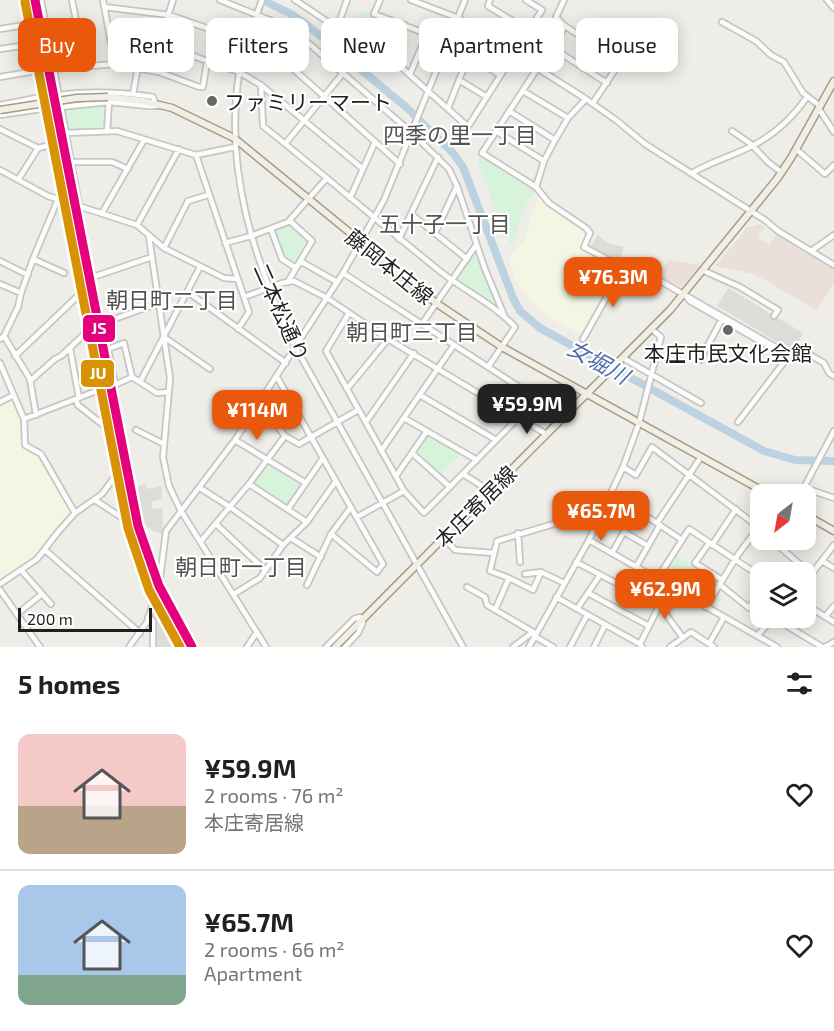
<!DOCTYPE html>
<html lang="en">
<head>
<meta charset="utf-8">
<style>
  :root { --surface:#fff; --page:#f6f6f6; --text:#202124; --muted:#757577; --line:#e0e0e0; --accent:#ea580c }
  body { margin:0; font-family:"Exo 2","Noto Sans JP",sans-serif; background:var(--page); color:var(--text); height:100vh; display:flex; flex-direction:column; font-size:22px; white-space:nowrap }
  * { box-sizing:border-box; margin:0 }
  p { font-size:20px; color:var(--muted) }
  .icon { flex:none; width:33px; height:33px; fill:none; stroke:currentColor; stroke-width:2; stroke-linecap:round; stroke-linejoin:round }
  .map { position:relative; height:647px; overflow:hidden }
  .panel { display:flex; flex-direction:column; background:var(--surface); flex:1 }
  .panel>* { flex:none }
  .hud { position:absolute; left:18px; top:18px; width:798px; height:54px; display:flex; gap:12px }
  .needle { width:39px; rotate:211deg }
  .controls { position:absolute; left:750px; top:484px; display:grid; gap:12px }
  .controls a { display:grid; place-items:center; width:66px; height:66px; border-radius:12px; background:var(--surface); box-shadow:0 3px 15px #0003; font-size:30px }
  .scale { position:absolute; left:18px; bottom:15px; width:134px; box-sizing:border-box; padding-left:6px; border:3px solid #1f1f1f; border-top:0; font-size:16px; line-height:21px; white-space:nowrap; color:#1f1f1f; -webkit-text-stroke:4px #fff; paint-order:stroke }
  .price { position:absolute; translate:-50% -51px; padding:0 14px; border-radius:12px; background:var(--accent); color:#fff; font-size:20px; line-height:39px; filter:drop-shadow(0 2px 3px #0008) }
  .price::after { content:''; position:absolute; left:50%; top:36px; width:18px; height:14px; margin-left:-9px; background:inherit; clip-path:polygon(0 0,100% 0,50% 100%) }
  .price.current { background:#222; color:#fff }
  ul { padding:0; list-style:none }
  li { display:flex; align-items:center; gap:18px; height:150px; padding:0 18px }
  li+li { border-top:2px solid var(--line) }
  li span { display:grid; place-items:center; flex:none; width:168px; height:120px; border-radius:12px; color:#555 }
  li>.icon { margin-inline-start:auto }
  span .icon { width:72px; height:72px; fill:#fffc; stroke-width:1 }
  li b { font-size:26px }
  h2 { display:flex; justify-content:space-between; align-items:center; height:72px; padding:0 18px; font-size:26px }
  .chip { padding:0 21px; border-radius:12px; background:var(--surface); box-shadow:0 3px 15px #0003; font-size:21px; line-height:54px }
  .chip.current { background:var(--accent); color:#fff }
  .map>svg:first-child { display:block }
  .commercial { fill:#ebdfda }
  .education { fill:#f4f6e4 }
  .farmland { fill:#eaeedc }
  .park { fill:#d7f3db }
  .parking { fill:#dcdcd9 }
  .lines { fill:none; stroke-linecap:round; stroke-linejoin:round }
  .river { stroke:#bdd2e0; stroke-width:8 }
  .minor-casing { stroke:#c6c6c4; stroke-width:8 }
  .major-casing { stroke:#a49e85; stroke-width:9 }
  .minor { stroke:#fcfcfc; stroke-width:4.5 }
  .major { stroke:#f1eee5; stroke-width:6 }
  .major-bridge-casing { stroke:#a49e85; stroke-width:9; stroke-linecap:butt }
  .major-bridge { stroke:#f1eee5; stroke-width:6 }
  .rail-1-casing { stroke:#fff; stroke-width:14 }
  .rail-2-casing { stroke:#fff; stroke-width:14 }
  .rail-1 { stroke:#e5007d; stroke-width:9 }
  .rail-2 { stroke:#d79205; stroke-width:9 }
  .poi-dot { fill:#676765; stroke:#fff; stroke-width:2 }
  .labels { text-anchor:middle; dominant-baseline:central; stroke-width:4.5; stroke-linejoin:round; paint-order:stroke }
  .poi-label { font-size:21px; fill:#1f1f1f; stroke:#fff; text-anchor:start }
  .street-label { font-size:21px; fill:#1f1f1f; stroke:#fff }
  .neighbourhood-label { font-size:22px; fill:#525252; stroke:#fff }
  .water-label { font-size:22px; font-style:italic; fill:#4e6eac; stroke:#fff }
  .line-badge { stroke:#fff; stroke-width:2 }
  .badge-label { font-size:16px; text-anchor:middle; font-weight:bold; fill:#fff }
</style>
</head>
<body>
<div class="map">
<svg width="834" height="647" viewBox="0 0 834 647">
  <rect width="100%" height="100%" fill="#eeede8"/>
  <!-- commercial -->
  <path class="commercial" d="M 760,224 L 765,227 L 758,238 L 769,245 L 777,234 L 834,268 L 834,283 L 817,310 L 754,274 L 715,266 L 747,228 Z
    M 669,260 L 700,265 L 682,287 L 658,276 Z"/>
  <!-- education -->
  <path class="education" d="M 146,13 L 166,17 L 156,42 L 130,38 L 132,25 L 142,27 Z
    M 540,195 L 546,204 L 586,230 L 588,237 L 582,249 L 621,269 L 583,335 L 551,319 L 535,305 L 518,285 L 510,265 L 510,256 L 525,239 L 535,205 Z
    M 12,398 L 22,421 L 24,446 L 39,456 L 72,515 L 39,554 L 0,581 L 0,405 Z"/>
  <!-- farmland -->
  <path class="farmland" d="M 71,11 L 78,50 L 66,53 L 66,59 L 53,61 L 47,27 L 60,25 L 58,14 Z"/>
  <!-- park -->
  <path class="park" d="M 362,11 L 400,26 L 401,30 L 384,70 L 351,41 Z
    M 78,105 L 106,105 L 105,129 L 67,130 L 63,110 L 64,108 Z
    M 481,155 L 536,190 L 527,203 L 512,244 L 508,242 L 511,237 L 504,233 L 477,161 Z
    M 289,224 L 310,242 L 297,264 L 284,258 L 274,231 Z
    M 476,251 L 498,306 L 496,308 L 456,280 L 473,252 Z
    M 429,434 L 461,454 L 440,475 L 415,452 Z
    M 266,465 L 268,465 L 302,483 L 288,506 L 254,484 L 254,481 Z
    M 675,554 L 718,580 L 719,582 L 707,601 L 704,602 L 662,577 L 661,575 Z"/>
  <!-- parking -->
  <path class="parking" d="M 598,235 L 607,243 L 624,247 L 619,262 L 590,247 Z
    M 728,288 L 803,333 L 793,351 L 717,306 Z
    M 145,483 L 147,489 L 162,486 L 162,499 L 151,502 L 153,509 L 163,508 L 162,534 L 152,530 L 141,522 L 136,488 Z
    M 157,602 L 182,647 L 155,647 L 152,618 Z"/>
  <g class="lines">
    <!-- river -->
    <path class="river" d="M 262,0 L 291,14 L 306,24 L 406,107 L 453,153 L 463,167 L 513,298 L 520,311 L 540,328 L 764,451 L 795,460 L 834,461"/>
    <defs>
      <path id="minor" d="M 27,0 L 66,202
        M 41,0 L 79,205
        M 72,0 L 85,65
        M 103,0 L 115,64
        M 220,0 L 292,29 L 412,133 L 449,169 L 457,186 L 485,269 L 504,315
        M 262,0 C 253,24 243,49 239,74 C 224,170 254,262 296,348 L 463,647
        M 295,0 L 337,28 L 347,0
        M 380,0 L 374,14 L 427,34 L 410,74
        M 411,0 L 458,18 L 586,99 L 616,120 L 645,144 L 765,220 L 778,231 L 834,265
        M 490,0 L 488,6 L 529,31
        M 564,0 L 556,17 L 565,26 L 620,62 L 593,103
        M 827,0 L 834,8
        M 104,7 L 169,15 L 247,42 L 284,62 L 299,74 L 400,164
        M 722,22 L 756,41 L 771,55 L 784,62 L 803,93 L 820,106
        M 405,25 L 392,59 L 466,125 L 469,125 L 542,10 L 526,0
        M 565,26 L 482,153 L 536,187 L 549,203 L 586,228 L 590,233 L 584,247 L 614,263 L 662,282 L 786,353 L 788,357
        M 0,29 L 31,24
        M 110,39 L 159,44 L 239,72 L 261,85 L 363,169
        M 159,44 L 173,0
        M 551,47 L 607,83
        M 0,49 L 35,44
        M 53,69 L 115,64 L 159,72 L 199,87 L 203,87 L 207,61
        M 0,77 L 41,70
        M 459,80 L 487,97
        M 261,85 L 263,126 C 323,174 381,224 441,272 C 465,291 494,304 515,327 L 488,367
        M 523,91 L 568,118
        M 133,94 L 138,67
        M 58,95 C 91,91 121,92 153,97 L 155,103
        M 0,105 L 46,96
        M 60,107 L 109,102 L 148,106 L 159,106
        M 448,108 L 469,55 L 500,75
        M 819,109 L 834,132
        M 509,111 L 555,140
        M 0,115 L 48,108
        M 0,129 L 38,148 L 55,144
        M 496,131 L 544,161
        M 732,131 L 751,144 L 768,162 L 781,172
        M 107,132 L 109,102
        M 65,133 L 117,131 L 196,155 L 235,147
        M 285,144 L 344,72
        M 796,149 L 825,174 L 834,165
        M 196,155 L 249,312 L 238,329
        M 71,162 L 112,162 L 128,169
        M 0,170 L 48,196 L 137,225 L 164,248 L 224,278 L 237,279
        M 692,173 C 711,162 732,156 752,146 C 774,135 793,117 807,97
        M 18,180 L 38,148
        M 536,187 L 544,161 L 555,140 L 568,118 L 586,99
        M 350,198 L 375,142
        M 102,213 L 144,140
        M 411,214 L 467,259
        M 137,225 L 179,149
        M 271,229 L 282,259 L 296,268
        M 435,233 L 457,186
        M 149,237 L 170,378 L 163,457 L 169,486 L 181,511 L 266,647
        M 399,239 L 438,157
        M 225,243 L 251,236 L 288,222 L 326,179
        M 164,248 L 188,201 L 208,195
        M 811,251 L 834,235
        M 33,259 L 64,273
        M 0,261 L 28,275
        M 300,261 L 337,282
        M 702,270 L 740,287 L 778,310 L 774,316
        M 343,273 L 533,396 L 519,417 L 424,513 L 404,491 L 326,351 L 349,313
        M 93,277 L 152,257
        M 289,280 L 312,241 L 290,221
        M 0,284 L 21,293
        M 188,292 L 286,363
        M 686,296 L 690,301 L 788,357
        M 244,297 L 282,283 L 294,281 L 327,298 L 388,339 L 546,434
        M 103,323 L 159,303
        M 422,324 L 476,245
        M 4,336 L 30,379 L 36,415
        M 164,337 L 210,369
        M 0,339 L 4,336 L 18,307 L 21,293 L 33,259 L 58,199
        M 583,339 L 624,266
        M 70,348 L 79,398
        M 15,356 L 83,291
        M 623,358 L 701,403
        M 700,360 L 723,317
        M 0,363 L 24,419 L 25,445 L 41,454 L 75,513 L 58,532 L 37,559 L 0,584
        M 132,377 L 115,385 L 108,349 L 124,343 L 132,377 L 157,393 L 169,392
        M 277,377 L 383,564 L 377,572 L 331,534
        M 30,381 L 55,359 L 61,356 L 91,328
        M 140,382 L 200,267
        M 347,389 L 388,339
        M 420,395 L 496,440
        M 76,400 L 78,405 L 112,432
        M 0,402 L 14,395
        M 259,403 L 285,436 L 299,444 L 358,410
        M 404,418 L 477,460
        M 24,419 L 104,388
        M 366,422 L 414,353
        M 738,422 L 788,357 L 793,355 L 798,348 L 824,363 L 829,373 L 834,376
        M 136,430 L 164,444
        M 235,440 L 306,483
        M 381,451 L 454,345
        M 412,453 L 450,487
        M 623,467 L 636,475 L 652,447 L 760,528
        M 463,474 L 490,491
        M 396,476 L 427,431
        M 249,484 L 307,522
        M 200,488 L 230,507 L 283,545
        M 805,488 L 834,498
        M 800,495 L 834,431
        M 95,500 L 130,523 L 142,565 L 155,597 L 184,647
        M 288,509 L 323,458
        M 75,513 L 102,494 L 119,471
        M 357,517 L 404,491
        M 657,523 L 701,457
        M 216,524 L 265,570
        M 624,532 L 648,546
        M 518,533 L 520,562
        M 291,538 L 321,557
        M 444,538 L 455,550 L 494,553
        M 589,540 L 777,647
        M 772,540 L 811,574
        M 201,541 L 249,484 L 285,436
        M 709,543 L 695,563 L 722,580
        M 712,545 L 736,509
        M 45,550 L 140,633
        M 612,553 L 634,514
        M 822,561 L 834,568
        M 576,562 L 660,606 L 683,638
        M 636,567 L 660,525
        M 21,570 L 51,604
        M 525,574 L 541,572
        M 657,579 L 689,529 L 760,576
        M 806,581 L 834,545
        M 564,583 L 541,572 L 533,590 L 509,578 L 490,571 L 497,541 L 567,520 L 608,514 L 643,514 L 682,540
        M 719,584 L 749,608 L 760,591
        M 307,585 L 331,534 L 351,507
        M 467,587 L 485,597 L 487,605 L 533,632
        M 0,590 L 40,647
        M 588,593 L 649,626
        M 234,594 L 260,578 L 283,545 L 307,522 L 336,481
        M 556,597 L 640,644 L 642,647
        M 806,605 L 834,622
        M 706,607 L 737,556 L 760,525
        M 577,609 L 600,575
        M 495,610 L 509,578
        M 17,614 L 42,594
        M 148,617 L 153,621 L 153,647
        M 825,617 L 834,606
        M 774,618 L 822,647
        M 534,636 L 553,647
        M 757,636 L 773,618
        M 640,644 L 669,586
        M 709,644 L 724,617
        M 129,647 L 147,622 L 159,586 L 166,531 L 235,440 L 343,273 L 384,200 L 465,0
        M 247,647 L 257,632
        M 326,647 L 354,619 L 360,617 L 363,622 L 358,633 L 345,647
        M 513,647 L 533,632
        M 529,647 L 589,540 L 623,467 L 639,423 L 661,337 L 655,332
        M 570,647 L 587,615
        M 594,647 L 605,625
        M 670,647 L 691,632 L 714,647
        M 825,647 L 834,642"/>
      <path id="major" d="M 108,97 L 143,101 L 172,108 L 234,138 L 436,303 L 502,347 L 770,495
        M 806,515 L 834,531
        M 335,647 L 670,310 L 777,179 L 791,158 L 834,81"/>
    </defs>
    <!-- minor casing -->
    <use href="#minor" class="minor-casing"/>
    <!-- major casing -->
    <use href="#major" class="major-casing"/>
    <!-- minor -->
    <use href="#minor" class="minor"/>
    <!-- major -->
    <use href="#major" class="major"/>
    <defs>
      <path id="major-bridge" d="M 0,110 L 77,98 L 108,97"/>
    </defs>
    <!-- major-bridge casing -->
    <use href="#major-bridge" class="major-bridge-casing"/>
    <!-- major-bridge -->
    <use href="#major-bridge" class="major-bridge"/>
    <defs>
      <path id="rail-1" d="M 35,0 L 138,526 L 159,586 L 192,647"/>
      <path id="rail-2" d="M 25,2 L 128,528 L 149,590 L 180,647"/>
    </defs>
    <!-- rail-1 casing -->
    <use href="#rail-1" class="rail-1-casing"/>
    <!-- rail-2 casing -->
    <use href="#rail-2" class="rail-2-casing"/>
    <!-- rail-1 -->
    <use href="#rail-1" class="rail-1"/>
    <!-- rail-2 -->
    <use href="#rail-2" class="rail-2"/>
  </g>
  <!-- markers -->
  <g class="poi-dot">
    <circle cx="212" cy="101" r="6"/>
    <circle cx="728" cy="330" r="6"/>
  </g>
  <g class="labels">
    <!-- poi labels -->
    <g class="poi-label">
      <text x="224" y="101">ファミリーマート</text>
      <text x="728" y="352" text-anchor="middle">本庄市民文化会館</text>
    </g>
    <!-- street labels -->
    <g class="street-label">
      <text transform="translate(390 266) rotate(39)">藤岡本庄線</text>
      <text transform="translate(282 312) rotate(66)">二本松通り</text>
      <text transform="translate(475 506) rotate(-45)">本庄寄居線</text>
    </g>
    <!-- neighbourhood labels -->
    <g class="neighbourhood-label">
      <text x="460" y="134">四季の里一丁目</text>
      <text x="445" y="223">五十子一丁目</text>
      <text x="172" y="299">朝日町二丁目</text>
      <text x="412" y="331">朝日町三丁目</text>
      <text x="241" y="566">朝日町一丁目</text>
    </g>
    <!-- water labels -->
    <g class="water-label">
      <text transform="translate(599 361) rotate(29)">女堀川</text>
    </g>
  </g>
  <g class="line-badge">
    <rect x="82" y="314" width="34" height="29" rx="6" fill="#e5007d"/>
    <rect x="80" y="359" width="35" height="29" rx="6" fill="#d79205"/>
  </g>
  <g class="badge-label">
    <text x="99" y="334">JS</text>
    <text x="98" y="379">JU</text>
  </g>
</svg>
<div class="controls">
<a><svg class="needle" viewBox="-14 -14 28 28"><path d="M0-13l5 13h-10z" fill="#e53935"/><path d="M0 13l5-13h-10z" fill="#757577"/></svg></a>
<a><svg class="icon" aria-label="layers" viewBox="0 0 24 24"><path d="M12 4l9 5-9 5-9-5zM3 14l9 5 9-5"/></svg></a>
</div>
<div class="scale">200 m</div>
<b class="price" style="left:613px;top:308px">¥76.3M</b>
<b class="price current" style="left:527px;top:435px">¥59.9M</b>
<b class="price" style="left:257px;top:441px">¥114M</b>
<b class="price" style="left:601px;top:542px">¥65.7M</b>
<b class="price" style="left:665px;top:620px">¥62.9M</b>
<div class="hud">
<a class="chip current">Buy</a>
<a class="chip">Rent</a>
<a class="chip">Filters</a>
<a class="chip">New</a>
<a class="chip">Apartment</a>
<a class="chip">House</a>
</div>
</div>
<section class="panel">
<h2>5 homes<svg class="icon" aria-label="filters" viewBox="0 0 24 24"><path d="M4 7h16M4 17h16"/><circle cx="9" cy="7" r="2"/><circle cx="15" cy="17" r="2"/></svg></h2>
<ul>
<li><span style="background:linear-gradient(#f6c9c9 60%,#b9a48a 0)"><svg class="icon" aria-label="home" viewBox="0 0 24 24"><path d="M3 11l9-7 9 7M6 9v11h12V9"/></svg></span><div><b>¥59.9M</b><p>2 rooms · 76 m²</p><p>本庄寄居線</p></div><svg class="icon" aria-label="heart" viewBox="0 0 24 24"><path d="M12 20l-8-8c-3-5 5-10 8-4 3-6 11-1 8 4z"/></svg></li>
<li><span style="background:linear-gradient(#a9c7e8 75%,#7fa58c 0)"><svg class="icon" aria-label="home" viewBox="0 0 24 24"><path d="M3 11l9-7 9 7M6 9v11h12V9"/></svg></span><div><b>¥65.7M</b><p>2 rooms · 66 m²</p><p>Apartment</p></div><svg class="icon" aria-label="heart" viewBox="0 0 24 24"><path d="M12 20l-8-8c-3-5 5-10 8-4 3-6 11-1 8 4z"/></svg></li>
</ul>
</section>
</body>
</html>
